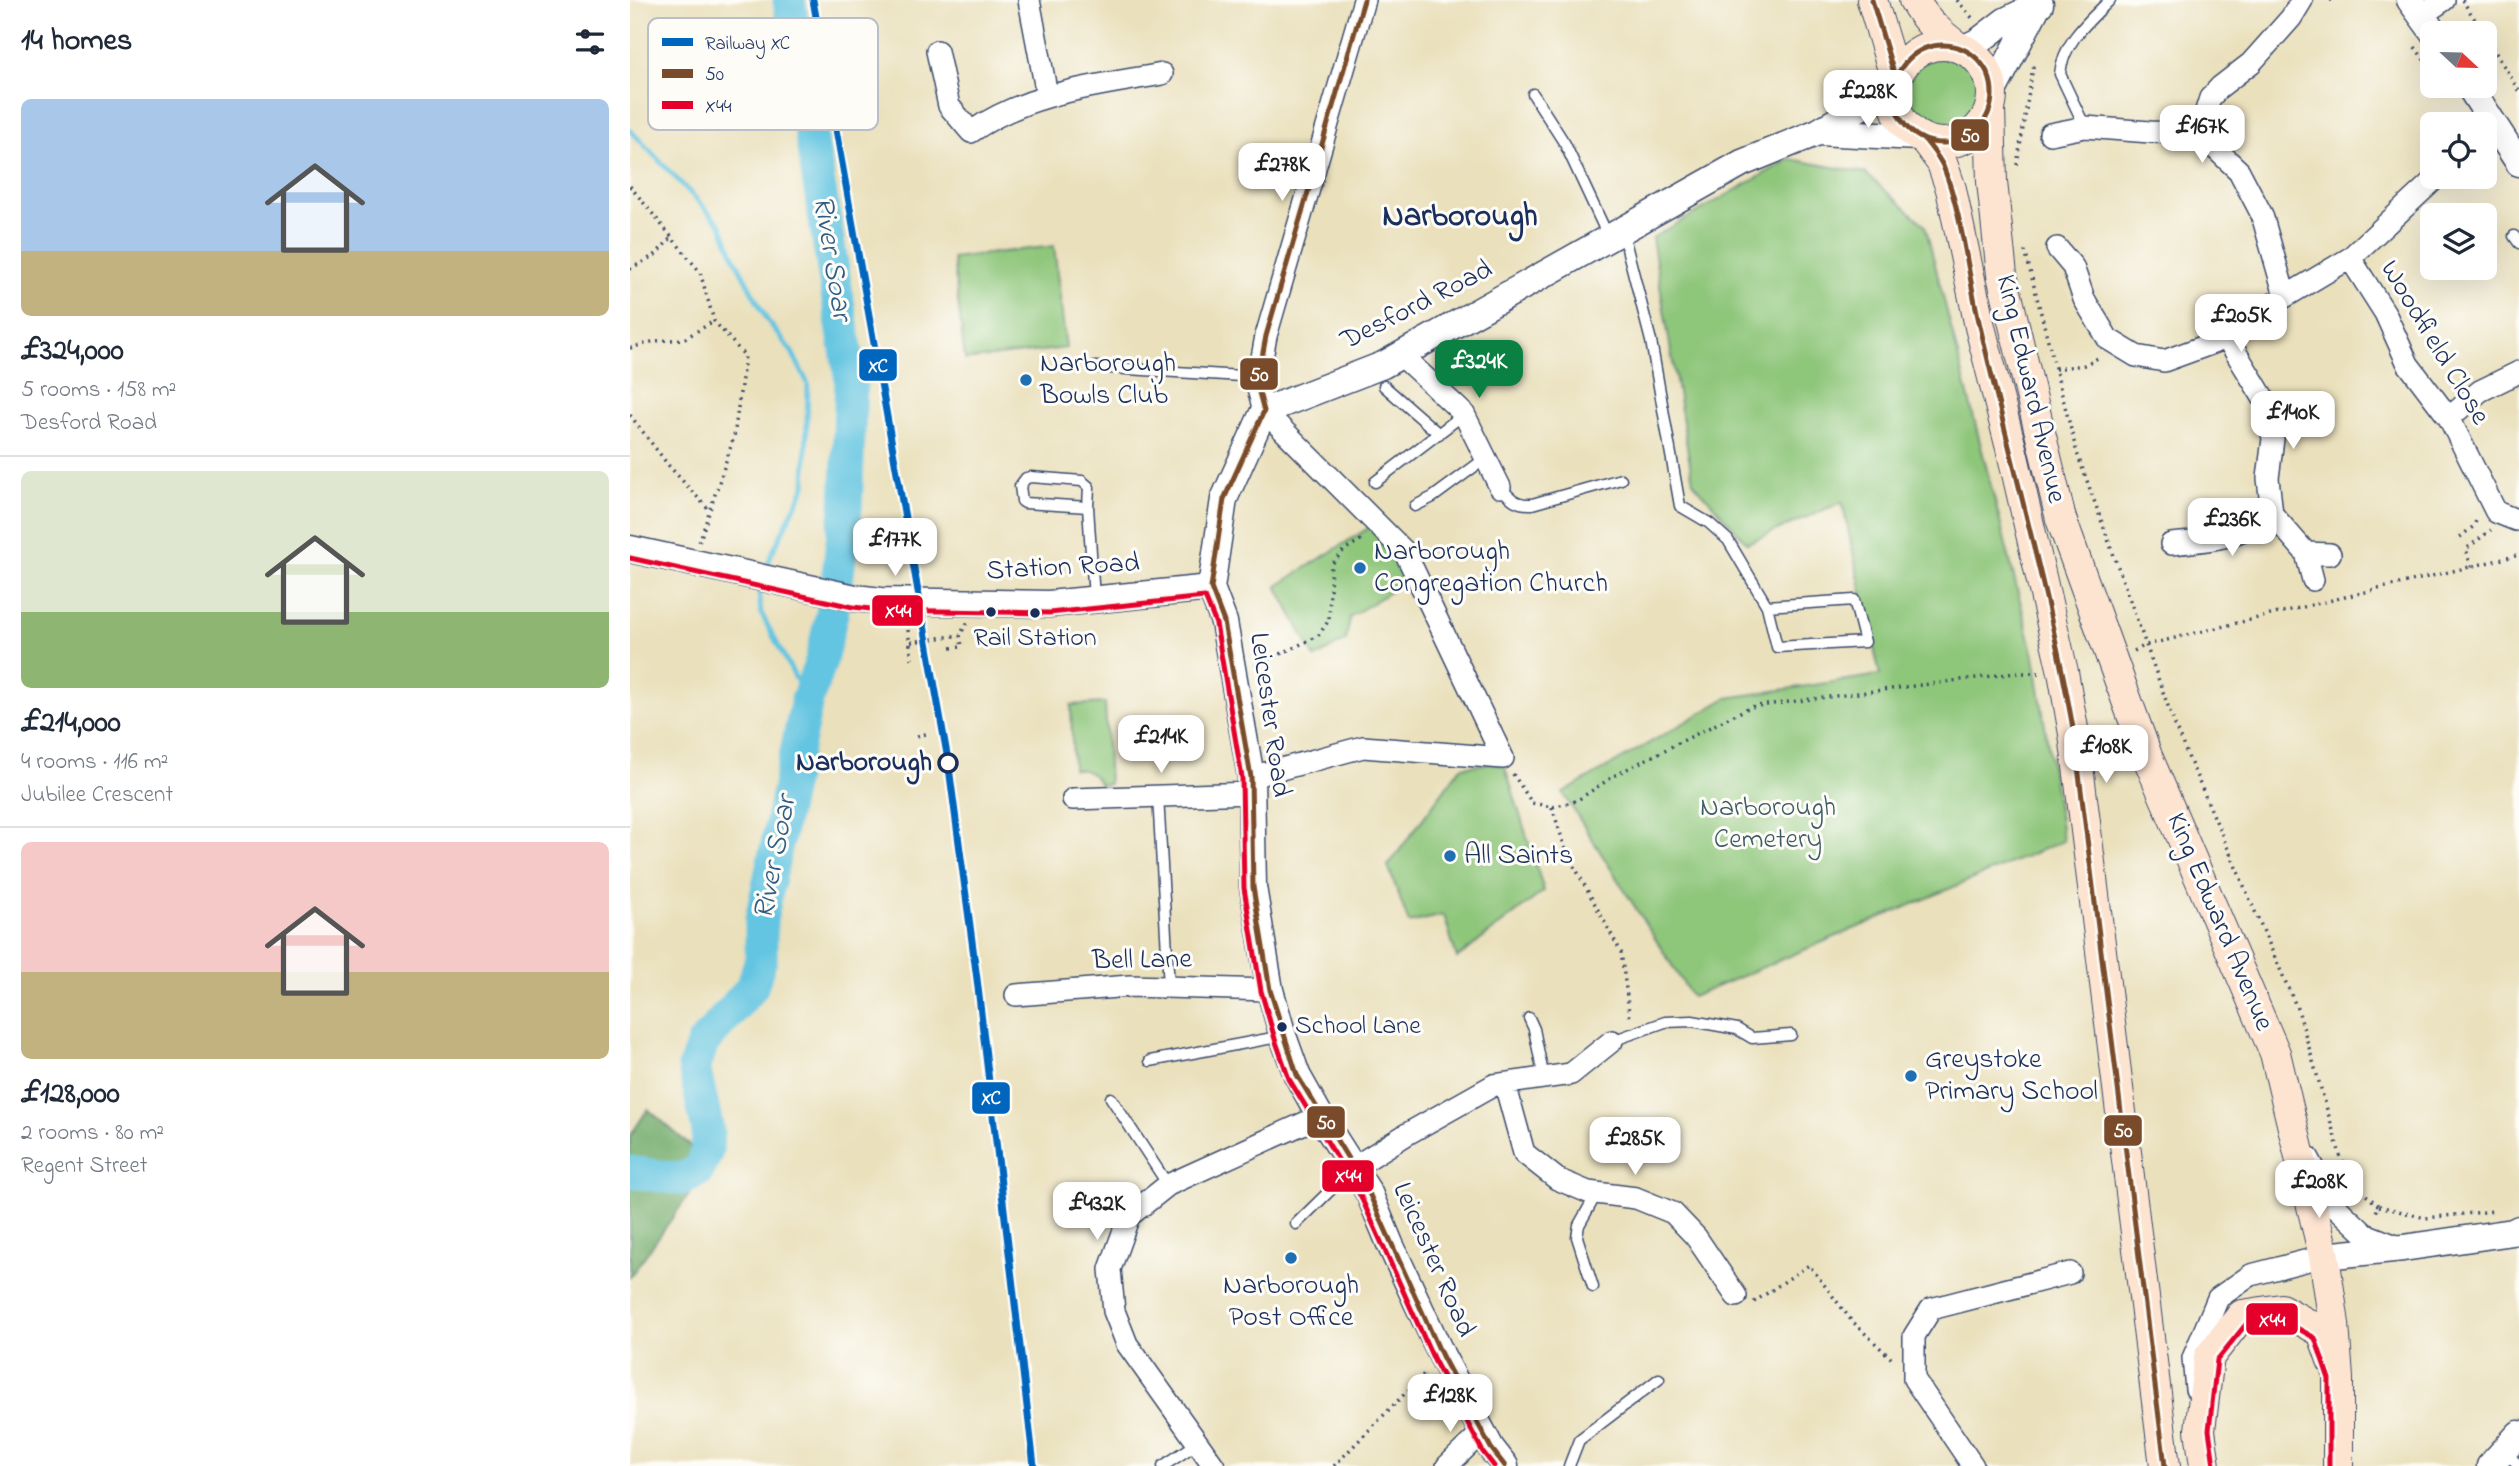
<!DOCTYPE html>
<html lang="en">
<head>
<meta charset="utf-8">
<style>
  :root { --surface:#fff; --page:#f2f2f3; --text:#1f2937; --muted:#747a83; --line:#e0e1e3; --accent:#0b8043 }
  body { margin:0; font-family:"Indie Flower",sans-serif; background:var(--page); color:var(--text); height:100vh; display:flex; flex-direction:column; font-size:26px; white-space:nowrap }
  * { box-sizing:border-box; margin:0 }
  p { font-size:23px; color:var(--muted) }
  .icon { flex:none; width:38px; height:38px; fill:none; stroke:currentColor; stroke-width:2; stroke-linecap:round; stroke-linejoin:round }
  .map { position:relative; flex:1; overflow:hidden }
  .drawer { display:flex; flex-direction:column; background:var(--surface); width:630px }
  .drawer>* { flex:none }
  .needle { width:46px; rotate:112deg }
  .buttons { position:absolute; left:1790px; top:21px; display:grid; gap:14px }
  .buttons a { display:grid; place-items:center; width:77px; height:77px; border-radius:10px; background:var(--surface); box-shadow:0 7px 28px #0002; font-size:35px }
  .price { position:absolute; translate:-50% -60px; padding:0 16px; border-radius:14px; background:#fff; color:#222; font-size:23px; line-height:46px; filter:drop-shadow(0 2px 4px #0008) }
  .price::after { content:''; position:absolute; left:50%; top:42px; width:21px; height:16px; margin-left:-10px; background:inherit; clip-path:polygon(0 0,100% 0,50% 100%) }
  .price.current { background:var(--accent); color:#fff }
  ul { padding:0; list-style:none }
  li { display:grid; align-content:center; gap:14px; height:371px; padding:0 21px }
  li+li { border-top:2px solid var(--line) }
  li span { display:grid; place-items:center; height:217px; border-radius:10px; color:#555 }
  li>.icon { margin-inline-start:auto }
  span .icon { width:126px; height:126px; fill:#fffc; stroke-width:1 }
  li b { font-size:30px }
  h2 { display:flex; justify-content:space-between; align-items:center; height:84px; padding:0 21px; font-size:30px }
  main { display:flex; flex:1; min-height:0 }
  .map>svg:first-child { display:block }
  .green { fill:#8ec67a; stroke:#547a6c; stroke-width:2 }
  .forest { fill:#72ab6a; stroke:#466d64; stroke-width:2 }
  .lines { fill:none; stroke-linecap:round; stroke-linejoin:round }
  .stream { stroke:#63c5e1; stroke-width:5 }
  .river { stroke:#63c5e1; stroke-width:33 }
  .service-casing { stroke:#3a4a6c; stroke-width:13 }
  .minor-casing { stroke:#3a4a6c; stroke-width:24 }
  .tertiary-casing { stroke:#3a4a6c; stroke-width:29 }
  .secondary-casing { stroke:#3a4a6c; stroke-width:32 }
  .path { stroke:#3a4a6c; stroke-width:3.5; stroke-dasharray:2 5; stroke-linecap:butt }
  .service { stroke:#fff; stroke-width:10 }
  .minor { stroke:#fff; stroke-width:21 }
  .tertiary { stroke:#fff; stroke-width:26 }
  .secondary { stroke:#fde4d1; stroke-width:30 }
  .bus-1-casing { stroke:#fdfcf7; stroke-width:10 }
  .bus-2-casing { stroke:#fdfcf7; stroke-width:10 }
  .bus-1 { stroke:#7a4b2a; stroke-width:5 }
  .bus-2 { stroke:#e4002b; stroke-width:5 }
  .rail-1-casing { stroke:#fdfcf7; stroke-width:12 }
  .rail-1 { stroke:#0065bd; stroke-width:7 }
  .poi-dot { fill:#1f6fb2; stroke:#fdfcf7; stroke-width:2.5 }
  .bus-dot { fill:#1b2f5e; stroke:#fdfcf7; stroke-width:2.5 }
  .stop-dot { fill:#fdfcf7; stroke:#1b2f5e; stroke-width:3.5 }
  .labels { text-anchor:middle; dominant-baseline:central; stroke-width:6; stroke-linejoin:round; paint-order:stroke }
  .bus-label { font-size:26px; fill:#1b2f5e; stroke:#fdfcf7 }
  .street-label { font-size:28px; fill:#1b2f5e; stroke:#fdfcf7 }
  .poi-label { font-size:28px; fill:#1b2f5e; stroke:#fdfcf7; text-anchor:start }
  .stop-label { font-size:28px; font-weight:bold; fill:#1b2f5e; stroke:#fdfcf7; text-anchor:end }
  .park-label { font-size:28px; fill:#3e5c66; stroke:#fdfcf7 }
  .water-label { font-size:30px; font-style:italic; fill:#315c85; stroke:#fdfcf7 }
  .quarter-label { font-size:32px; font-weight:bold; fill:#1b2f5e; stroke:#fdfcf7 }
  .key { fill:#fdfcf7; stroke:#b9bec9; stroke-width:2 }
  .key-label { font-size:19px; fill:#1b2f5e }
  .line-badge { stroke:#fdfcf7; stroke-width:2.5 }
  .badge-label { font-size:19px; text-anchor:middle; font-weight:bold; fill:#fff }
</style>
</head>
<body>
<main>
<section class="drawer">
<h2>14 homes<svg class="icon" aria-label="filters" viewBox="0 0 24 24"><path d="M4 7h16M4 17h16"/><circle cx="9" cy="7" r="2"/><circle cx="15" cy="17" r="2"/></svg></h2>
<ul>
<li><span style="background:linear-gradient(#a9c7e8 70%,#c2b280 0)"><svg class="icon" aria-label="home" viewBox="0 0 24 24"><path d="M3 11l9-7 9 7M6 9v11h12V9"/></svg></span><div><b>£324,000</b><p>5 rooms · 158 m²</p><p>Desford Road</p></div></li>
<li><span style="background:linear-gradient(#dfe7d0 65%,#8fb573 0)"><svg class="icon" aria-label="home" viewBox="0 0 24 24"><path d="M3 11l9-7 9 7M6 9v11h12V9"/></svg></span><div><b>£214,000</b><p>4 rooms · 116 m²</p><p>Jubilee Crescent</p></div></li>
<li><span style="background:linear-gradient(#f6c9c9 60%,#c2b280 0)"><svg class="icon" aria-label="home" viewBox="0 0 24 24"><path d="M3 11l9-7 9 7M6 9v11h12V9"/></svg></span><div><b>£128,000</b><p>2 rooms · 80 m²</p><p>Regent Street</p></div></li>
</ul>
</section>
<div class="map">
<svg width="1889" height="1466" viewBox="0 0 1889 1466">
  <rect width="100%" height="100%" fill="#fdfcf7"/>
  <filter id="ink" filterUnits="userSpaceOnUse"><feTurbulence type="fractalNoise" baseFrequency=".0143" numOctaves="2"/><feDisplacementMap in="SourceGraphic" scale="14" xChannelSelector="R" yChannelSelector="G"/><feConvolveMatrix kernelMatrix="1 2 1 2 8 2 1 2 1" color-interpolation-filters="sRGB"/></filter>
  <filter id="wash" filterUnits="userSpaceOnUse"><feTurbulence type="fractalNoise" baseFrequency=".00686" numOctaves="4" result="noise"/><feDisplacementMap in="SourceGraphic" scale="28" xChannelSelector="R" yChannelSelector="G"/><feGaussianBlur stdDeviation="1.57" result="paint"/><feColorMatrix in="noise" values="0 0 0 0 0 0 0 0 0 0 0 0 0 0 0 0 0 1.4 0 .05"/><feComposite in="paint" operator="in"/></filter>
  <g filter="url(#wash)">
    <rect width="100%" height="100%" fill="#eae0bc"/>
    <!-- green -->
    <path class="green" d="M1277 94a38 38 0 1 1 76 0a38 38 0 1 1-76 0Z
      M 1160,159 L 1235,173 L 1295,225 L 1404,656 L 1433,841 L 1062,997 L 933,793 L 1097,698 L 1250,675 L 1212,502 L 1117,543 L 1063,482 L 1022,238 Z
      M 424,246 L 436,348 L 335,360 L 323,258 Z
      M 740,527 L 783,577 L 720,617 L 716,640 L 685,658 L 647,586 Z
      M 475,703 L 479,784 L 470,785 C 465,774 455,768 443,769 L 441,705 Z
      M 862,763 L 875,767 L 914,891 L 827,958 L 814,915 L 779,923 L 758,866 L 831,767 Z"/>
    <!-- forest -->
    <path class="forest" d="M 18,1109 L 81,1164 L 0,1277 L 0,1136 Z"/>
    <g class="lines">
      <!-- stream -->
      <path class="stream" d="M 0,130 L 91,225 L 106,261 L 137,320 L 162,352 L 178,384 L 175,486 L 141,555 L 136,570
        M 131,586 L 129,594 L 131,613 L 177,700"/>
      <!-- river -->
      <path class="river" d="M 0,1172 L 52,1179 L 68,1171 L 77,1151 L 78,1130 L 64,1067 L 73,1043 L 122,987 L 131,959 L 131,920 L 177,700 L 191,661 L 204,605 L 216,510 L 221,380 L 159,0"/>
    </g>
  </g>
  <g filter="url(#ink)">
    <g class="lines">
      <defs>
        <path id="service" d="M 903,94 L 935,144 L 978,236
          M 1455,127 L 1430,74 C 1433,42 1459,21 1480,0
          M 993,233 L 1021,341 L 1050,506 L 1079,523 L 1098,540 L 1137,606 L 1147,647 L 1235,642 L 1224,600 L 1137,606
          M 1884,236 L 1889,243
          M 465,367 L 611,376 L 620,379 L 627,385
          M 754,386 L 809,434
          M 745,482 L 834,414
          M 870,487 C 880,498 886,505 902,504 L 991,479
          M 785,506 L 803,497 L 856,458
          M 458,507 L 395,503 L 392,501 L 390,486 L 396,478 L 401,477 L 452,481 L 459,487 L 458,507 L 464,599
          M 528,796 L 539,987
          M 899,1018 L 904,1029 L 914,1079
          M 982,1041 L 1035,1022 L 1062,1021 L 1107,1029 L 1122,1038 L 1161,1035
          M 520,1061 L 653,1036
          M 481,1098 L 538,1185
          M 666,1224 L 723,1168
          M 963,1287 L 947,1237 L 949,1225 L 967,1193
          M 1874,1452 L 1889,1465
          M 533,1466 L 568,1443
          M 939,1466 L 949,1440 L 1029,1379"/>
        <path id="minor" d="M 399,0 L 417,95
          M 734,0 L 636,336 L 627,385 L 634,411 L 775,552 L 873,758
          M 1792,15 L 1814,0
          M 307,51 L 319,106 L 341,132 C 398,92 466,86 532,74
          M 1569,133 L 1580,98 L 1590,87 L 1621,63 L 1661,18 L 1672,0
          M 1420,134 L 1455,127 L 1520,132 L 1569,133 L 1609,171 L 1632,215 L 1655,296
          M 1427,248 L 1443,267 L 1454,299 L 1478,339 L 1506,356 L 1534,361 L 1597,338 L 1628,313 L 1720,258 L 1807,177
          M 1720,258 L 1755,313 L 1778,364 L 1819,418 L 1866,512 L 1886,520
          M 1597,338 L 1637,404 L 1643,439 L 1638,478 L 1642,514 L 1676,553 L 1683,580
          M 771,355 L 834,414 L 870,487
          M 1819,418 L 1850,391 L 1889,372
          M 1541,544 C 1584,540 1605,539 1642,514
          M 1676,553 L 1700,554
          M 621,777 L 733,747 L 873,758
          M 443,799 L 621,793
          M 386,995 L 500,986 L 640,990
          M 875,1084 L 894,1153 L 927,1179 L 958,1192 L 1006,1198 L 1043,1213 L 1066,1237 L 1106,1296
          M 1678,1157 L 1705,1206 L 1735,1234 L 1771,1248
          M 723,1168 L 777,1134 L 864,1085 L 941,1074 L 982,1041
          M 1566,1389 L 1563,1358 L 1588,1298 L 1621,1275 L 1694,1256
          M 584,1466 L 497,1344 L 484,1311 L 480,1269 L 499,1216 L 538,1185 L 690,1116
          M 817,1466 L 852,1432
          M 1343,1466 L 1284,1379 L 1284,1336 L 1301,1309 L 1440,1273"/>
        <path id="tertiary" d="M 1780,0 L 1804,33
          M 1333,49 L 1349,41 L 1375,21 L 1410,4
          M 1839,86 L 1889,163
          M 1362,93 L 1407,7
          M 1188,132 L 1288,137
          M 0,549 L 225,598 L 251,601 L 419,604 L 581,588
          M 581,588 L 594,622 L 621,777 L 623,887 L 640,990 L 653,1036 L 667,1075 L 690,1116 L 739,1193 L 760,1244 L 812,1356 L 861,1448 L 875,1466
          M 581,588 L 594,499 L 634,411 L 753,365 L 1112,163 L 1188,132 L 1264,87
          M 1694,1256 L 1773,1248 L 1883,1232 L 1889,1229
          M 1860,1466 L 1889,1434"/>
        <path id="secondary" d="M 1242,0 L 1266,80
          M 1284,0 C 1295,20 1309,33 1328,47
          M1264 94a49 49 0 1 1 98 0a49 49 0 1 1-98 0Z
          M 1360,108 L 1362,182 L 1372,275 L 1431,519 L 1517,756 L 1645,1053 L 1694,1256 L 1704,1324 L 1708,1378 L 1708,1466
          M 1295,140 L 1312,163 L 1321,189 L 1350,327 L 1383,456 L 1433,672 L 1444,734 L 1535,1466
          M 1575,1466 L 1570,1430 L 1579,1357 L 1612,1315 L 1651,1309 L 1692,1332 L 1702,1360"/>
      </defs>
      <!-- service casing -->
      <use href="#service" class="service-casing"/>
      <!-- minor casing -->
      <use href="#minor" class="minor-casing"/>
      <!-- tertiary casing -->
      <use href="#tertiary" class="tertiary-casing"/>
      <!-- secondary casing -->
      <use href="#secondary" class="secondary-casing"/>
      <!-- path -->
      <path class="path" d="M 1327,0 L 1344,20
        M 1700,0 L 1703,0
        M 1832,0 L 1854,33
        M 1855,35 L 1889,91
        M 1785,47 L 1802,71
        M 1387,165 L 1403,67 L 1399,64
        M 0,186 L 70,272 L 84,321 L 115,356 L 104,437 L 69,543
        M 1395,251 L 1447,453 L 1547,731 L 1669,1013 L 1711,1158 L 1724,1185 L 1749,1206 L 1744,1216
        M 0,269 L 25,255 L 41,238
        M 0,348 L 25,341 L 54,339 L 84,321
        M 1425,369 L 1454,365 L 1470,357
        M 0,415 L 39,466 L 80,511
        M 1830,537 L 1844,526 L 1847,518
        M 1841,567 L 1836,549 L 1861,530
        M 277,623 L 282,659
        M 281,642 L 330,635
        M 321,648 L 332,647 L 330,635 L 337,623
        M 1504,651 L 1516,645 L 1889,555
        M 625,666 L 688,636 L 699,620 L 701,565 L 714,550 L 734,538
        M 287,736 L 300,733
        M 883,774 L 902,803 L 922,807 L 946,801 L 987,774 L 1120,707 L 1385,673 L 1410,673
        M 922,807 L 936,851 L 991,952 L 1000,1019
        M 1749,1206 L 1795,1218 L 1864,1211
        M 1124,1302 L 1179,1265 L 1221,1320 L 1264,1361
        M 704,1466 L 795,1373"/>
      <!-- service -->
      <use href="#service" class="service"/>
      <!-- minor -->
      <use href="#minor" class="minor"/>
      <!-- tertiary -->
      <use href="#tertiary" class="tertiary"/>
      <!-- secondary -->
      <use href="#secondary" class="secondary"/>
      <defs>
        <path id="bus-1" d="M 734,0 L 636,336 L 627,385 L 634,411 L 594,499 L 581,588 L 594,622 L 621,777 L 623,887 L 640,990 L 667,1075 L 739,1193 L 812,1356 L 861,1448 L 875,1466
          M 1242,0 L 1266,80
          M1264 94a49 49 0 1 1 98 0a49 49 0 1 1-98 0Z
          M 1295,140 C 1301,148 1309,157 1313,166 C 1332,212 1338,276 1350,326 C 1381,462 1420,596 1444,734 L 1535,1466"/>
        <path id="bus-2" d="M 0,558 L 223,607 L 250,610 L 419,613 L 575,597 L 586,624 L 612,778 L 614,888 L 631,991 L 645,1039 L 659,1079 L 731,1197 L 804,1360 L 853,1452 L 864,1466
          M 1584,1465 L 1579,1430 L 1587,1360 L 1617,1323 L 1649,1318 L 1685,1338 L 1699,1379 L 1699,1466"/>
      </defs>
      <!-- bus-1 casing -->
      <use href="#bus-1" class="bus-1-casing"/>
      <!-- bus-2 casing -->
      <use href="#bus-2" class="bus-2-casing"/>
      <!-- bus-1 -->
      <use href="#bus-1" class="bus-1"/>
      <!-- bus-2 -->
      <use href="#bus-2" class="bus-2"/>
      <defs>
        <path id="rail-1" d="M 183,0 L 318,760 L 347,979 L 404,1466"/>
      </defs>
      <!-- rail-1 casing -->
      <use href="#rail-1" class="rail-1-casing"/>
      <!-- rail-1 -->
      <use href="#rail-1" class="rail-1"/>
    </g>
  </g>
  <!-- markers -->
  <g class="poi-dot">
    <circle cx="396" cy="380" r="7"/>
    <circle cx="730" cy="568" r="7"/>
    <circle cx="820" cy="856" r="7"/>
    <circle cx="1281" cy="1076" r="7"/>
    <circle cx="661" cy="1258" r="7"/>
  </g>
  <g class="bus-dot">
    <circle cx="361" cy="612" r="6"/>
    <circle cx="405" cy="613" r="6"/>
    <circle cx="652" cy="1027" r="6"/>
  </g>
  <circle class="stop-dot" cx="318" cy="763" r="9"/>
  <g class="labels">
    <!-- bus labels -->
    <g class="bus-label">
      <text x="405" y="639">Rail Station</text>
      <text x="665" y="1027" text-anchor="start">School Lane</text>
    </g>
    <!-- street labels -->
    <g class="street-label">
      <text transform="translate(787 306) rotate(-27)">Desford Road</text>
      <text transform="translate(1804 343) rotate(59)">Woodfield Close</text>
      <text transform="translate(1400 389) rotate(77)">King Edward Avenue</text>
      <text transform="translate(433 568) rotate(-3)">Station Road</text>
      <text transform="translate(639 715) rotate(82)">Leicester Road</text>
      <text transform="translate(1589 922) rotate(67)">King Edward Avenue</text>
      <text transform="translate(512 961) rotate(-1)">Bell Lane</text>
      <text transform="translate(803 1260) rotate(66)">Leicester Road</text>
    </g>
    <!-- poi labels -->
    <g class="poi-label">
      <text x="410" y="364">Narborough<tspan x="410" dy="32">Bowls Club</tspan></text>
      <text x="744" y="552">Narborough<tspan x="744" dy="32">Congregation Church</tspan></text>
      <text x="834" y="856">All Saints</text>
      <text x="1295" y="1060">Greystoke<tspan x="1295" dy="32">Primary School</tspan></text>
      <text x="661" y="1286" text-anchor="middle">Narborough<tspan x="661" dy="32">Post Office</tspan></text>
    </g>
    <!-- stop labels -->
    <g class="stop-label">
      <text x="302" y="763">Narborough</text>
    </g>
    <!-- park labels -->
    <g class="park-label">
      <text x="1138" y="808">Narborough<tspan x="1138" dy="32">Cemetery</tspan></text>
    </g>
    <!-- water labels -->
    <g class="water-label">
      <text transform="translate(201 258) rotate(81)">River Soar</text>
      <text transform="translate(146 858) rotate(-79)">River Soar</text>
    </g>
    <!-- quarter labels -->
    <g class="quarter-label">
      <text x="830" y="217">Narborough</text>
    </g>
  </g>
  <!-- legend -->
  <rect x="18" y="18" width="230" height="112" rx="10" class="key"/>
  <rect x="32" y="38" width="31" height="8" fill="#0065bd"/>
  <rect x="32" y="69" width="31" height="9" fill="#7a4b2a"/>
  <rect x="32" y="101" width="31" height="8" fill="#e4002b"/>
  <g class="key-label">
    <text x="75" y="49">Railway XC</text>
    <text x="75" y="80">50</text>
    <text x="75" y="112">X44</text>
  </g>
  <g class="line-badge">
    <rect x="1320" y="118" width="40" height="34" rx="7" fill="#7a4b2a"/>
    <rect x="228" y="348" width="40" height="34" rx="7" fill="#0065bd"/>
    <rect x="609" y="357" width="40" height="34" rx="7" fill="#7a4b2a"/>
    <rect x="241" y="594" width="53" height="33" rx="7" fill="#e4002b"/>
    <rect x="341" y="1081" width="40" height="34" rx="7" fill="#0065bd"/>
    <rect x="676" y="1105" width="40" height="34" rx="7" fill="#7a4b2a"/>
    <rect x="1473" y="1114" width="40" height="33" rx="7" fill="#7a4b2a"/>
    <rect x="691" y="1159" width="54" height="34" rx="7" fill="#e4002b"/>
    <rect x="1615" y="1302" width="54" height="34" rx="7" fill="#e4002b"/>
  </g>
  <g class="badge-label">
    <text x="1340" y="142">50</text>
    <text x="248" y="372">XC</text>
    <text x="629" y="381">50</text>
    <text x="268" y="617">X44</text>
    <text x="361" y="1104">XC</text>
    <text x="696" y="1129">50</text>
    <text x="1493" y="1137">50</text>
    <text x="718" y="1182">X44</text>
    <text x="1642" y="1326">X44</text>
  </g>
</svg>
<div class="buttons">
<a><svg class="needle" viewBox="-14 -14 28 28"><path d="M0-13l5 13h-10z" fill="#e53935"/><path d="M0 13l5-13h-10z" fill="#747a83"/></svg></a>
<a><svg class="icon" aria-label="locate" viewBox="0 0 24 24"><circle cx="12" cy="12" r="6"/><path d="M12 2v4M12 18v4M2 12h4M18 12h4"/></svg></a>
<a><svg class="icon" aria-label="layers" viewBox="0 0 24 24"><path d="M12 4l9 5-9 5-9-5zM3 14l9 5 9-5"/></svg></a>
</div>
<b class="price" style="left:1238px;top:130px">£228K</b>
<b class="price" style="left:1572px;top:165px">£167K</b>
<b class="price" style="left:652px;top:203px">£278K</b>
<b class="price" style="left:1611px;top:354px">£205K</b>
<b class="price current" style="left:849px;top:400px">£324K</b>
<b class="price" style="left:1663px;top:451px">£140K</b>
<b class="price" style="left:1602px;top:558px">£236K</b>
<b class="price" style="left:265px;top:578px">£177K</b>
<b class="price" style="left:531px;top:775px">£214K</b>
<b class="price" style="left:1476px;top:785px">£108K</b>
<b class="price" style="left:1005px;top:1177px">£285K</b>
<b class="price" style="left:1689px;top:1220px">£208K</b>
<b class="price" style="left:467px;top:1242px">£432K</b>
<b class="price" style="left:820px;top:1434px">£128K</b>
</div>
</main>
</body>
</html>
